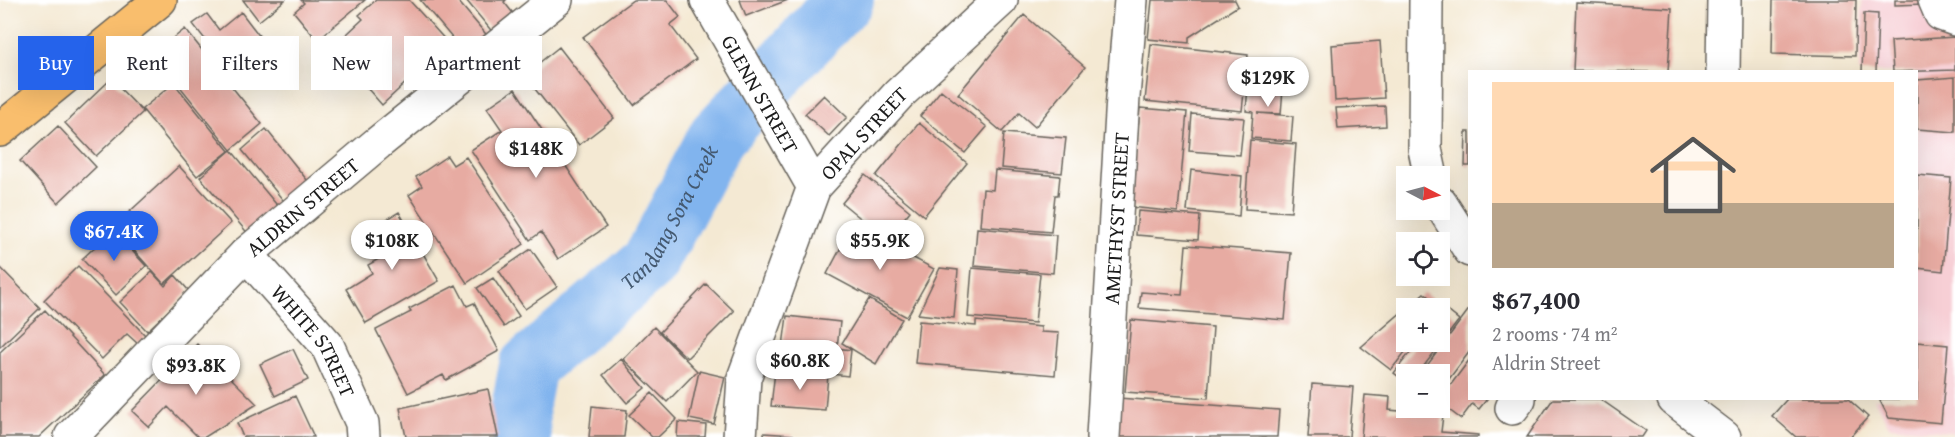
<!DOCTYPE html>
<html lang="en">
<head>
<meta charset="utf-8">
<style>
  :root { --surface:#fff; --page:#f2f2f3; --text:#2b2b33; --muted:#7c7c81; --line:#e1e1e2; --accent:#2563eb }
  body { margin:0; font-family:"Gentium Book Plus",serif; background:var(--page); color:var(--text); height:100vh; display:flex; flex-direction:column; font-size:22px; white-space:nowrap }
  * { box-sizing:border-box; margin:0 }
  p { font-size:20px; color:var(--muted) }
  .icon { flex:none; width:33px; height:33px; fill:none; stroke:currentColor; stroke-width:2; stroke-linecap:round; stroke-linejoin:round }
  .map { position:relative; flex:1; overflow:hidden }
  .sheet { position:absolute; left:1468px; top:70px; width:450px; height:330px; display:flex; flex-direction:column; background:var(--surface); border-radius:0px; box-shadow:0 6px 24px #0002 }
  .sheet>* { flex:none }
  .banner { position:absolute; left:18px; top:36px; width:570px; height:54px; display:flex; gap:12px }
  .needle { width:39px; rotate:96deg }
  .tools { position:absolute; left:1396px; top:166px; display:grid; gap:12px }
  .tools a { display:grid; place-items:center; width:54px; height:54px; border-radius:0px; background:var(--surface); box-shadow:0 6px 24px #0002; font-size:30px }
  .price { position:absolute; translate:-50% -51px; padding:0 14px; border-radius:21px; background:#fff; color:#222; font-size:20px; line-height:39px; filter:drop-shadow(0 2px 3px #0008) }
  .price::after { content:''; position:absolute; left:50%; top:36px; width:18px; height:14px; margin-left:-9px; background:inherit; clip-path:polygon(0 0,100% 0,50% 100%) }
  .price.on { background:var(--accent); color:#fff }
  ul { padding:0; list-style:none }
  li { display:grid; align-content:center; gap:12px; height:318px; padding:0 24px }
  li+li { border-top:2px solid var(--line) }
  li span { display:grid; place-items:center; height:186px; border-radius:0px; color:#555 }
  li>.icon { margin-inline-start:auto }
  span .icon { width:108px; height:108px; fill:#fffc; stroke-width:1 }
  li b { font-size:26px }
  .pill { padding:0 21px; border-radius:0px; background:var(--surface); box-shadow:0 6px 24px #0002; font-size:21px; line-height:54px }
  .pill.on { background:var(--accent); color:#fff }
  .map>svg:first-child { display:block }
  .built { fill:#f7cfd5 }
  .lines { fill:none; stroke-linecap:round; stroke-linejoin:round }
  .river { stroke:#81b4ee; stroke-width:58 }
  .building { fill:#e7aba2 }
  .minor-casing { stroke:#68645c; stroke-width:36 }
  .major-casing { stroke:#68645c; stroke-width:36 }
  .minor { stroke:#fff; stroke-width:33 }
  .major { stroke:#f9be6d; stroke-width:33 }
  .labels { text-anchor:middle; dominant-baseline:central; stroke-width:5; stroke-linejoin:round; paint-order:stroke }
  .street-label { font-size:21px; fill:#1c1c1c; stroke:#fff }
  .water-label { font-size:22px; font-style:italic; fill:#445970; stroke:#fff }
</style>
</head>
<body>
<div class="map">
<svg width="1955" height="437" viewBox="0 0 1955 437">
  <rect width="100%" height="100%" fill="#fff"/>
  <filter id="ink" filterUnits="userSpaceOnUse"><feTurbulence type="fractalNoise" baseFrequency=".0167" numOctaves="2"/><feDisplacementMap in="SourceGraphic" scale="12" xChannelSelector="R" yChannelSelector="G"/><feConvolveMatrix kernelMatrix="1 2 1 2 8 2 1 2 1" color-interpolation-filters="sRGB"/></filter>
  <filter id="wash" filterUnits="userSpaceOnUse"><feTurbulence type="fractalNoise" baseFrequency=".008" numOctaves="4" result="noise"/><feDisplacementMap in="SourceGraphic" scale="24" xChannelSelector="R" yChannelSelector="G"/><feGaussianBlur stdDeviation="1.35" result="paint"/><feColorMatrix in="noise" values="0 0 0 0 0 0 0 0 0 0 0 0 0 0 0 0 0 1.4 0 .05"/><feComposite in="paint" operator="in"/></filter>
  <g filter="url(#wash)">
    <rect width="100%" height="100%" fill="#f4e9d3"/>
    <!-- built -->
    <path class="built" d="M 1862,0 L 1955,0 L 1955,433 L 1889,426 L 1874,399 L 1917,399 L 1917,72 L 1859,72 Z"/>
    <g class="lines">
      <!-- river -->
      <path class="river" id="s1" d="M 522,437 L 520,408 L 528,366 L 650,262 L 717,136 L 845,0"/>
    </g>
    <g id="blocks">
      <!-- building -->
      <path class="building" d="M 243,0 L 285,0 L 259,21 Z
        M 301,0 L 365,0 L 317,40 L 294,12 L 304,3 Z
        M 376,0 L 409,0 L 459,55 L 422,88 L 412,77 L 382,105 L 332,48 L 363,19 L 359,15 Z
        M 420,0 L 457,0 L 490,39 L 469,58 Z
        M 466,0 L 506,0 L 504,2 L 520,22 L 499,40 Z
        M 633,0 L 667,0 L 680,17 L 670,25 L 696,59 L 634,105 L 583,37 Z
        M 740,0 L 788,0 L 746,16 Z
        M 1152,0 L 1235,0 L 1238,6 L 1189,37 L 1189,43 L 1148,39 Z
        M 1773,0 L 1856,0 L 1855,56 L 1772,54 Z
        M 1895,0 L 1955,0 L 1955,3 L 1895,5 Z
        M 1576,3 L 1672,8 L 1668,72 L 1573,71 Z
        M 241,12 L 277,59 L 242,87 L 193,24 L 207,14 L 219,30 Z
        M 1864,13 L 1878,14 L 1876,72 L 1862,72 Z
        M 1024,15 L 1085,67 L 1035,127 L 1019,113 L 1002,132 L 958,94 Z
        M 185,29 L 262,124 L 231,150 L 166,69 L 158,76 L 145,61 Z
        M 1955,37 L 1955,70 L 1893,72 L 1891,41 Z
        M 1380,41 L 1384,98 L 1335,101 L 1332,45 Z
        M 1151,44 L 1248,55 L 1242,111 L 1145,101 Z
        M 559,47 L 614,118 L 579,145 L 524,75 Z
        M 1249,73 L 1284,76 L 1281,114 L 1257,113 L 1293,116 L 1291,141 L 1251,138 L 1253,112 L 1246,111 Z
        M 1955,77 L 1955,132 L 1917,129 L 1917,80 Z
        M 111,79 L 143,112 L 96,156 L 65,123 Z
        M 174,83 L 229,151 L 197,176 L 142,109 Z
        M 515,89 L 606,227 L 558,259 L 541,232 L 530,240 L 471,150 L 502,130 L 487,108 Z
        M 941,90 L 987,127 L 965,153 L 920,116 Z
        M 824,95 L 847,117 L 829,136 L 805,114 Z
        M 1385,106 L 1386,126 L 1338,129 L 1336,108 Z
        M 1140,108 L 1187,112 L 1178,212 L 1130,207 Z
        M 1192,114 L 1244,118 L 1240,155 L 1189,151 Z
        M 919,123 L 967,163 L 924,216 L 876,176 Z
        M 58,126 L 96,167 L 58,203 L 20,161 Z
        M 266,129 L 311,185 L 287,205 L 242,150 Z
        M 1466,132 L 1470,132 L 1470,166 L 1465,166 Z
        M 1004,133 L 1066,138 L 1062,173 L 1001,168 Z
        M 1250,140 L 1296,144 L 1291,212 L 1245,209 Z
        M 231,150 L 281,210 L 250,236 L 200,177 Z
        M 447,156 L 453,165 L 466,157 L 524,244 L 467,283 L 409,195 L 422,186 L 416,177 Z
        M 179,166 L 231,223 L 164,284 L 113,227 Z
        M 995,170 L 1060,176 L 1058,195 L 1055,195 L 1051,232 L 980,226 L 983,189 L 993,190 Z
        M 1191,170 L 1242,176 L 1239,216 L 1187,211 Z
        M 865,175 L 910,211 L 887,240 L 842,203 Z
        M 1917,175 L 1951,178 L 1943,271 L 1917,268 Z
        M 1138,211 L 1200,216 L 1198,240 L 1136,235 Z
        M 399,212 L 439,281 L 366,323 L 346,289 L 372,273 L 368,265 L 384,256 L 369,230 Z
        M 853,225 L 934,269 L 907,317 L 827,274 Z
        M 977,228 L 1056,235 L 1053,273 L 974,266 Z
        M 113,230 L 146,266 L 116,295 L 82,259 Z
        M 1186,245 L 1291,253 L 1285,320 L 1139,308 L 1141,292 L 1182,295 Z
        M 531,249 L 557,287 L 525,309 L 499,271 Z
        M 78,266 L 146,336 L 138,344 L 127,334 L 102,359 L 44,300 Z
        M 0,267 L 40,308 L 0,347 Z
        M 940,268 L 958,270 L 954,318 L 918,314 Z
        M 972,268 L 1040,274 L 1035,323 L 968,317 Z
        M 152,272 L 165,286 L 175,275 L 189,291 L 147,331 L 120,302 Z
        M 493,278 L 519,316 L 504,327 L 477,288 Z
        M 706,284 L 734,311 L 687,358 L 660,332 Z
        M 456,285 L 467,306 L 474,303 L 499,351 L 446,380 L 443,375 L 408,393 L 376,330 L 411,312 L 409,309 Z
        M 1424,293 L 1440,306 L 1438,309 L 1407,309 L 1407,342 L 1413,342 L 1391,370 L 1361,347 Z
        M 869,299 L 902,319 L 876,364 L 842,343 Z
        M 1444,308 L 1459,320 L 1417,375 L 1407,375 L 1407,383 L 1394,373 L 1418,342 L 1440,342 L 1440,313 Z
        M 1470,308 L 1470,351 L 1440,391 L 1440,375 L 1420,375 Z
        M 45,310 L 105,375 L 39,437 L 0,437 L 0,352 Z
        M 787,316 L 840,322 L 837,348 L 851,350 L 848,376 L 780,368 Z
        M 1131,320 L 1213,327 L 1208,398 L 1125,392 Z
        M 919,321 L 976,326 L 976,321 L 1041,327 L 1041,332 L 1059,333 L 1055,375 L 915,363 Z
        M 654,327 L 697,371 L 667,402 L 623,359 Z
        M 1917,342 L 1948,345 L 1941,423 L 1889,418 L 1879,399 L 1917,399 Z
        M 197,344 L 257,404 L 205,437 L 198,437 L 168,407 L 149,427 L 132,411 Z
        M 293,349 L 308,380 L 275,396 L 260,364 Z
        M 621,359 L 645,388 L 627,403 L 603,375 Z
        M 1470,359 L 1470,399 L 1487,399 L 1479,409 L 1472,404 L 1461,419 L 1440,403 L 1440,399 Z
        M 699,371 L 725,377 L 714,424 L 689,419 Z
        M 775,371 L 828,375 L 825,410 L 771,406 Z
        M 1312,384 L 1353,387 L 1349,437 L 1308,437 Z
        M 488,389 L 498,437 L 406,437 L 400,408 Z
        M 652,393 L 677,419 L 658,437 L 652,437 L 629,415 Z
        M 1365,395 L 1390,397 L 1389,410 L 1443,415 L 1441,432 L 1478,435 L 1478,437 L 1361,437 Z
        M 295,396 L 314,437 L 243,437 L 237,423 Z
        M 1118,398 L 1279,410 L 1277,437 L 1115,437 Z
        M 1553,399 L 1600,399 L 1646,431 L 1642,437 L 1527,437 Z
        M 1787,399 L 1848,399 L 1868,417 L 1850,437 L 1796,437 L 1772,416 Z
        M 592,406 L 627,410 L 624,437 L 589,437 Z
        M 678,422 L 706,425 L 705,437 L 677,437 Z
        M 764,433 L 793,435 L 792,437 L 764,437 Z"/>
    </g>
  </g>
  <g filter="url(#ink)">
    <use href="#blocks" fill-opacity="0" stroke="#68645c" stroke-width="1.5"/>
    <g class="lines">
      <defs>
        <g id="minor">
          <path id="s2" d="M 707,0 L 814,187"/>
          <path d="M 1426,0 L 1425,149 L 1431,177"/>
          <path d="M 1935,0 L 1941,14 L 1955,19"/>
          <path d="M 1723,72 L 1724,0"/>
          <path d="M 1440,203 L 1470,250"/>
          <path id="s3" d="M 246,254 L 327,345 L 362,423 L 363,437"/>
          <path d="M 1674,399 L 1724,437"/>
          <path d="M 1512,408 L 1519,399"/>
          <path id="s4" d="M 71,437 L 246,254 L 378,143 L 556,0"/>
          <path id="s5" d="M 740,437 L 744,378 L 814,187 L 899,94 L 1001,0"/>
          <path id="s6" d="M 1103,437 L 1123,97 L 1131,0"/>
        </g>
        <path id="major" d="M 0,130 L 160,0"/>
      </defs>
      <!-- minor casing -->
      <use href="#minor" class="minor-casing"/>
      <!-- major casing -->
      <use href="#major" class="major-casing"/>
      <!-- minor -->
      <use href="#minor" class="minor"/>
      <!-- major -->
      <use href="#major" class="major"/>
    </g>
  </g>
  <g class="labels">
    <!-- street labels -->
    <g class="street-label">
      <text stroke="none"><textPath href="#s2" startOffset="108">GLENN STREET</textPath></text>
      <text stroke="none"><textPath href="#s5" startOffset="336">OPAL STREET</textPath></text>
      <text stroke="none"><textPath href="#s4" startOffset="327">ALDRIN STREET</textPath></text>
      <text stroke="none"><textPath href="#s6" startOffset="219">AMETHYST STREET</textPath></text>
      <text stroke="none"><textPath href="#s3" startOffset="111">WHITE STREET</textPath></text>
    </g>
    <!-- water labels -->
    <g class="water-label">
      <text stroke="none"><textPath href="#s1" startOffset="280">Tandang Sora Creek</textPath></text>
    </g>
  </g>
</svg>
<div class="tools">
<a><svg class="needle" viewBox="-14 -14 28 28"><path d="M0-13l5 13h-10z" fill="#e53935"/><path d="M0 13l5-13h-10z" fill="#7c7c81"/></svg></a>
<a><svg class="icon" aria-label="locate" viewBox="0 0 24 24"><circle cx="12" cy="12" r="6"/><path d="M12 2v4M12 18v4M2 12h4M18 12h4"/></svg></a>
<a>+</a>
<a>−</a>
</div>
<b class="price" style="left:1268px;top:108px">$129K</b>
<b class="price" style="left:536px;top:179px">$148K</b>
<b class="price on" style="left:114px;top:262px">$67.4K</b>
<b class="price" style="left:392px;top:271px">$108K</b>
<b class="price" style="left:880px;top:271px">$55.9K</b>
<b class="price" style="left:800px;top:391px">$60.8K</b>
<b class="price" style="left:196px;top:396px">$93.8K</b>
<div class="banner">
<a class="pill on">Buy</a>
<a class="pill">Rent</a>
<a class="pill">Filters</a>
<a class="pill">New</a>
<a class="pill">Apartment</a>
</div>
<section class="sheet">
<ul>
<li><span style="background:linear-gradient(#ffd9b3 65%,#b9a48a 0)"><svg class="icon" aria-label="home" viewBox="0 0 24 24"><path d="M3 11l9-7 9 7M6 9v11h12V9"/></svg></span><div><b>$67,400</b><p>2 rooms · 74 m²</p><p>Aldrin Street</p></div></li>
</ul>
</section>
</div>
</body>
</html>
